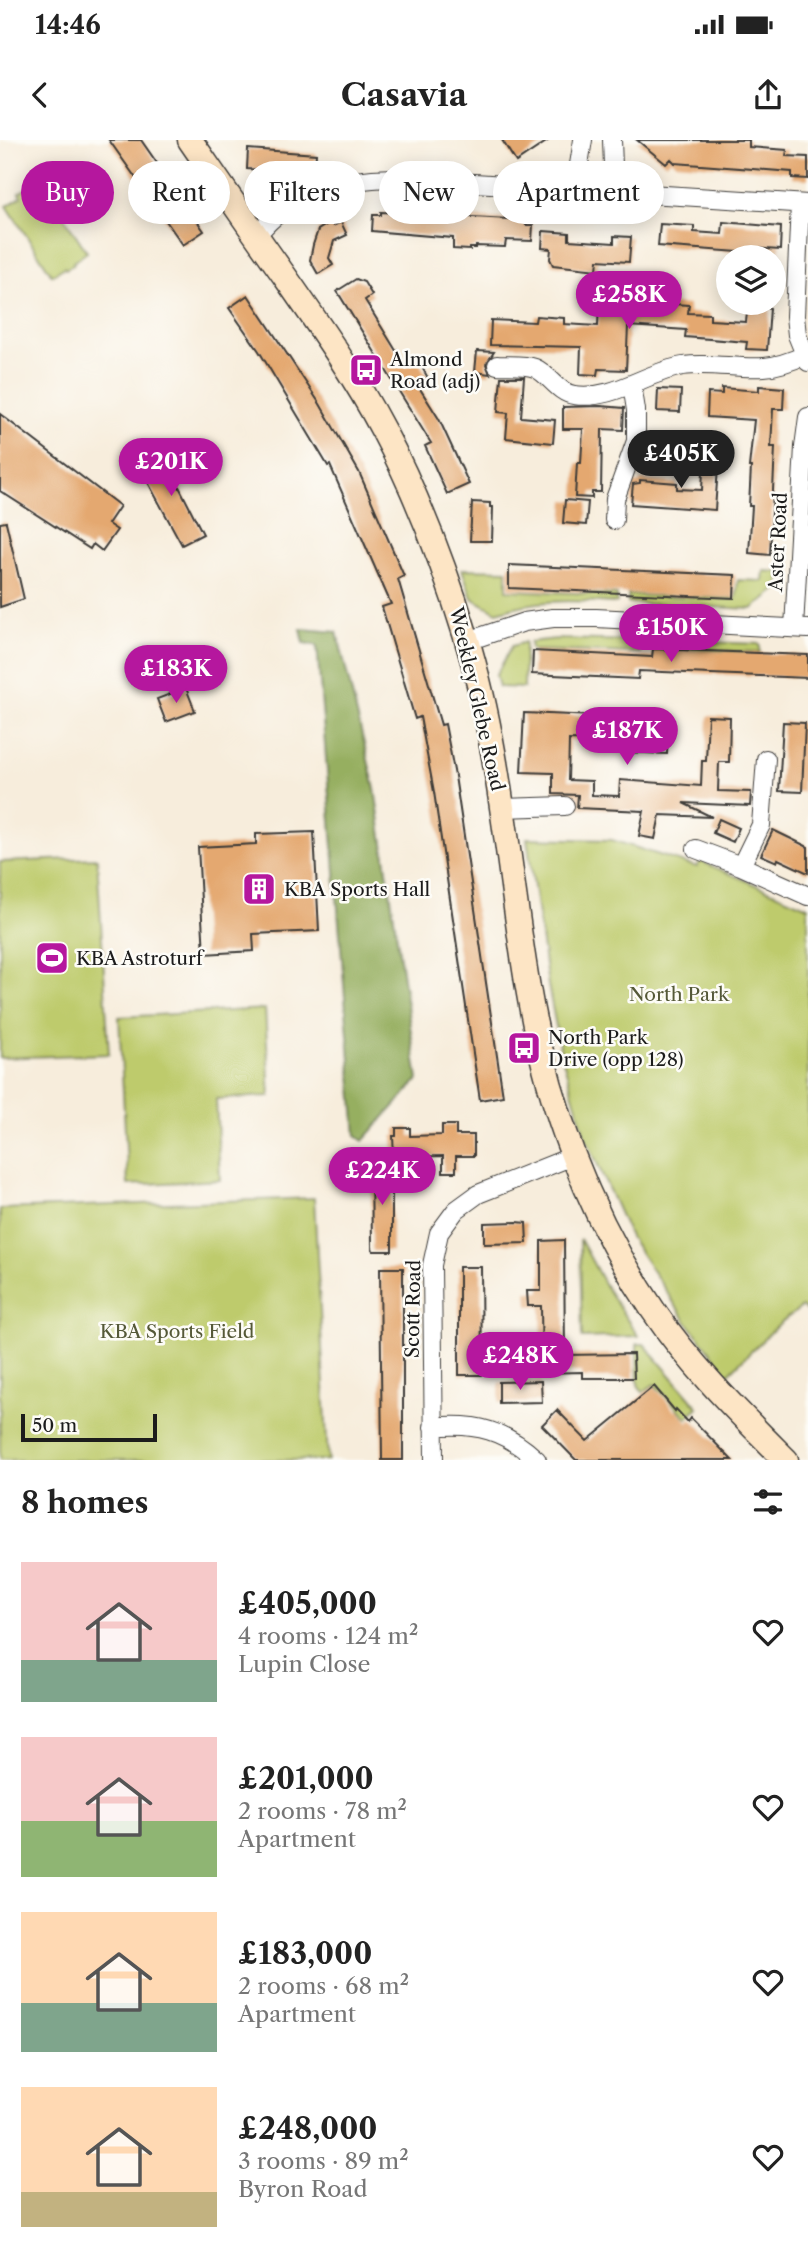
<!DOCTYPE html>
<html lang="en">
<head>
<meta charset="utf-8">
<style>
  :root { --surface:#fff; --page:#f2f2f2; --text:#222; --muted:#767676; --accent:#b5179e }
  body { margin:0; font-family:"Libre Caslon Text",serif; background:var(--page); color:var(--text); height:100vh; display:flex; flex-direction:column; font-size:26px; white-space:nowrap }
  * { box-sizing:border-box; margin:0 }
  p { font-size:23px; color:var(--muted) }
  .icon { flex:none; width:38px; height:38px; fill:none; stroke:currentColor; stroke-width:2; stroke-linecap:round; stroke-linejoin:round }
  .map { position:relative; height:1320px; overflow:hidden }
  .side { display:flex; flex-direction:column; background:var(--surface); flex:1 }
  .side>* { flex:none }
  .banner { position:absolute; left:21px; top:21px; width:766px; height:63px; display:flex; gap:14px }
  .controls { position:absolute; left:716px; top:105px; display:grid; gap:14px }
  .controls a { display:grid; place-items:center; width:70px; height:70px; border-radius:50%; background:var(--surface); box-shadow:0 4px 18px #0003; font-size:35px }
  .scale { position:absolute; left:21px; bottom:18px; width:136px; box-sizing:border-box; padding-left:7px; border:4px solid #1c1c1c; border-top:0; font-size:19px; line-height:24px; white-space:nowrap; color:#1c1c1c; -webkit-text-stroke:5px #fdfcf7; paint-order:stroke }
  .price { position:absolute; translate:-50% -60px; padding:0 16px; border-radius:24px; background:var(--accent); color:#fff; font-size:23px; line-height:46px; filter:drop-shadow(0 2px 4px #0008) }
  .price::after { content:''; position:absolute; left:50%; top:42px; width:21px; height:16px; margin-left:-10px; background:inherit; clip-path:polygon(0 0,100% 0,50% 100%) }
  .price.on { background:#222; color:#fff }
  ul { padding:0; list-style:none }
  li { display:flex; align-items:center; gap:21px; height:175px; padding:0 21px }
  li span { display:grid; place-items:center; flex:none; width:196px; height:140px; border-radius:0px; color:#555 }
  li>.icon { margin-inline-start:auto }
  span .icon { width:84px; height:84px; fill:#fffc; stroke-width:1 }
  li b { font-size:30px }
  h2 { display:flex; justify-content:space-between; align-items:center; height:84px; padding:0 21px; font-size:30px }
  .chip { padding:0 24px; border-radius:32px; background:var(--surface); box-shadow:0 4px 18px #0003; font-size:24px; line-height:63px }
  .chip.on { background:var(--accent); color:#fff }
  .status { display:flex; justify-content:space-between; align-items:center; height:49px; padding:0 35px; background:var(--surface); direction:ltr }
  .status svg { height:19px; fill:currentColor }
  header { display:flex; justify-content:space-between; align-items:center; height:91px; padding:0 21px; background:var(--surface); font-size:32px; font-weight:700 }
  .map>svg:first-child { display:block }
  .green { fill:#becb6c; stroke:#6d7444; stroke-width:2 }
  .forest { fill:#96af60; stroke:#59663e; stroke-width:2 }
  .building { fill:#e4a870 }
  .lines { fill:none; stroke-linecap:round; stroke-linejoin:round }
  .street-casing { stroke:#3d3b39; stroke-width:20 }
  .secondary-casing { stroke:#3d3b39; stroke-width:27 }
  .street { stroke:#fff; stroke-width:18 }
  .secondary { stroke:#fde5c5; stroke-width:24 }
  .labels { text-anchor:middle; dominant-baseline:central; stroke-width:5; stroke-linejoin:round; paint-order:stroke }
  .poi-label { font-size:19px; fill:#1c1c1c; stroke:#fdfcf7; text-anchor:start }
  .street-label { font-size:19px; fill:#1c1c1c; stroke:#fdfcf7 }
  .park-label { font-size:19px; fill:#555938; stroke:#fdfcf7 }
</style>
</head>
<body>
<div class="status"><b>14:46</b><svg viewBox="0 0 49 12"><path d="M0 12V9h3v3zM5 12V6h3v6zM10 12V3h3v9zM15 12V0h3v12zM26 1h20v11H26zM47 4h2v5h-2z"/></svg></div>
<header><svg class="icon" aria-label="back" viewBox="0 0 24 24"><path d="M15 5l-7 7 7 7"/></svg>Casavia<svg class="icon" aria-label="share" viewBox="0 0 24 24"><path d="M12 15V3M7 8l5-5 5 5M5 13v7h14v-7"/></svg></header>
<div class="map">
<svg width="808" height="1320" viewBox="0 0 808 1320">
  <rect width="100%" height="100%" fill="#fdfcf7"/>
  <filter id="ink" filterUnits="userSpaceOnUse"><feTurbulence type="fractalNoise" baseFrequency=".0143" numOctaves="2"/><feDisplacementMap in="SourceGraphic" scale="14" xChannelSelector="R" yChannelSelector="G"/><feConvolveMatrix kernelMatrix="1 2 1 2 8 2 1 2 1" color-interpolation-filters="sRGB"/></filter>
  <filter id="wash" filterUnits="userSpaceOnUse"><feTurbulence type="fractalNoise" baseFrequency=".00686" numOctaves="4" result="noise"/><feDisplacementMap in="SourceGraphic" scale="28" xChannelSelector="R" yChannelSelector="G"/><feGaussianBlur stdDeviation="1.57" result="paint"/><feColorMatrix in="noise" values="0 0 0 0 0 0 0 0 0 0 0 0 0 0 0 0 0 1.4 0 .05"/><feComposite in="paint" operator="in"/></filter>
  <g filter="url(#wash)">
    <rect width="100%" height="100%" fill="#f7eddc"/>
    <!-- green -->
    <path class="green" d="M 42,43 L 87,112 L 73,122 L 74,124 L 66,129 L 64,127 L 52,135 L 7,66 L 21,57 L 19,53 L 28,47 L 30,51 Z
      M 462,429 L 507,430 L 507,450 L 617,455 L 617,463 C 572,461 541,458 497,472 L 472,458 Z
      M 764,431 L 780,432 L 779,448 L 752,469 L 628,463 L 628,455 L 736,459 L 738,440 L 763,441 Z
      M 556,499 L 641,501 L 640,513 L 531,510 L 530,502 Z
      M 650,500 L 760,504 L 760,512 L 661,508 L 660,505 L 649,504 Z
      M 525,502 L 524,548 L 499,547 L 496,535 L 512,506 Z
      M 527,698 L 612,700 L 697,727 L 700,721 L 808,767 L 808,1172 L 802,1167 L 780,1183 L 728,1234 L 686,1181 L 630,1097 L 585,996 L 561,913 L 548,845 Z
      M 97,718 L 109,914 L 0,918 L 0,722 Z
      M 265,869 L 270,956 L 216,959 L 220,1040 L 128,1045 L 119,877 Z
      M 314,1058 L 328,1320 L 0,1320 L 0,1069 Z
      M 580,1099 L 607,1149 L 638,1196 L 582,1198 Z
      M 637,1204 L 644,1204 L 698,1267 L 687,1278 L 654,1244 L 643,1252 L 638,1245 Z"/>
    <!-- forest -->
    <path class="forest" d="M 301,489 L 337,492 L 375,649 L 418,940 L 363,1001 L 356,996 L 317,505 L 304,503 Z"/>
    <g id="blocks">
      <!-- building -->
      <path class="building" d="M 109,0 L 141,0 L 204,91 L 183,105 Z
        M 502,0 L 549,0 L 516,22 Z
        M 637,0 L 749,0 L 749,7 L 787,10 L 786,16 L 808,17 L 808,39 L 792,38 L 792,32 L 675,23 L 671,19 L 666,24 Z
        M 248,9 L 316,14 L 315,28 L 280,25 L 279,31 L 247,29 Z
        M 381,72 L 527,80 L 526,85 L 533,85 L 532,101 L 506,100 L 505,107 L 476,106 L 476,108 L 470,108 L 470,110 L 453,109 L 453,98 L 372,91 L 373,75 L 381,75 Z
        M 331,82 L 333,86 L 341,82 L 347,95 L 334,101 L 329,118 L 333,125 L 318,134 L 310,120 L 313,105 L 318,90 Z
        M 723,82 L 781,87 L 780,110 L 752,108 L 752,113 L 658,106 L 660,84 L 694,86 L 694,92 L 722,94 Z
        M 543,91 L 569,93 L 569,100 L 614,103 L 614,96 L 631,97 L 629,122 L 598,120 L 597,130 L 553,125 L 550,119 L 551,109 L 542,108 Z
        M 356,139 L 364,142 L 372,155 L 365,160 L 406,227 L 418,220 L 428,238 L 417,244 L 439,279 L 469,344 L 447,354 L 425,306 L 431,303 L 337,151 Z
        M 248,155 L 320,264 L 359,332 L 404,436 L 398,439 L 441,585 L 445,584 L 455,636 L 503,956 L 480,960 L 434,652 L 420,577 L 415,579 L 382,467 L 391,464 L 330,325 L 328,326 L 259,211 L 229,168 Z
        M 639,162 L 689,165 L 688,173 L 710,174 L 710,180 L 746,182 L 748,163 L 765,163 L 765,167 L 770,168 L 767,210 L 746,209 L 747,202 L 685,197 L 686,190 L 628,186 L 626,230 L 598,229 L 597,235 L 580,234 L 581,207 L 490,205 L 491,180 L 535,182 L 536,176 L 564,178 L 564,184 L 598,186 L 599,163 L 639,164 Z
        M 477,211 L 494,212 L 486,224 L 490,234 L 475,232 Z
        M 501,237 L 524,237 L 521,277 L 555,280 L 553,303 L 506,298 L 508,273 L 498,272 Z
        M 759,246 L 784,248 L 783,269 L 773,269 L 771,307 L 775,307 L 770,415 L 749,413 L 752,366 L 749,366 L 751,327 L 749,327 L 754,280 L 707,277 L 708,253 L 722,254 L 722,248 L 759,251 Z
        M 658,249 L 681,250 L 680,272 L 657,271 Z
        M 601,266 L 624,268 L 623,290 L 602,289 L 601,352 L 592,352 L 592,358 L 575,357 L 577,323 L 581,323 L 583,289 L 563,289 L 563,267 Z
        M 0,274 L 120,366 L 108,384 L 117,390 L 102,411 L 93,404 L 90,409 L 0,351 Z
        M 161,311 L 203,394 L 182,405 L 138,324 Z
        M 704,312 L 719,313 L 715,370 L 631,364 L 633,344 L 640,343 L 640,340 L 677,343 L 677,349 L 702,350 Z
        M 565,360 L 588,362 L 586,385 L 563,383 Z
        M 472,362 L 490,363 L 490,367 L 493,367 L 492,401 L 470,401 Z
        M 6,382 L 24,459 L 0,467 L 0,383 Z
        M 509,425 L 735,435 L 734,458 L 509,448 Z
        M 653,509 L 808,515 L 808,538 L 639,531 L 638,539 L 532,534 L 533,511 L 652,517 Z
        M 186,548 L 195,571 L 166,582 L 157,559 Z
        M 524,573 L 595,576 L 594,587 L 668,591 L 667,614 L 602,611 L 602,601 L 569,600 L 568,640 L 592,641 L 592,655 L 619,656 L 620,640 L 701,646 L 702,621 L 706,621 L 708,576 L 730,577 L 729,622 L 719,622 L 718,651 L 751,652 L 750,666 L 683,663 L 712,677 L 660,675 L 655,699 L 639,696 L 644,671 L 577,668 L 578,655 L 553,654 L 553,633 L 521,632 Z
        M 783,582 L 805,583 L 802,652 L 779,651 Z
        M 719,679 L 739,688 L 733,702 L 713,693 Z
        M 773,690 L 808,707 L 808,733 L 778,719 L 777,722 L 761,715 Z
        M 314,692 L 319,791 L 253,794 L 254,811 L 204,814 L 198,707 L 256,704 L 256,694 Z
        M 442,985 L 456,985 L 456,995 L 474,995 L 474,1016 L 456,1016 L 456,1032 L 443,1032 L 443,1016 L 394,1017 L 393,996 L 396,996 L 396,988 L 410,988 L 410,996 L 442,995 Z
        M 371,1024 L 392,1024 L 392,1111 L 373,1111 L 372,1107 Z
        M 517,1082 L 526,1083 L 527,1103 L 484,1104 L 484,1083 Z
        M 564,1100 L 565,1215 L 633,1214 L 634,1238 L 582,1238 L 582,1232 L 542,1233 L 541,1166 L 528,1166 L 527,1151 L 541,1151 L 541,1101 Z
        M 459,1127 L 481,1127 L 482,1235 L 459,1235 Z
        M 380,1128 L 403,1128 L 403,1320 L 382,1320 Z
        M 541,1241 L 542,1262 L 499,1263 L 499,1242 Z
        M 654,1246 L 675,1271 L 676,1269 L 688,1282 L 691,1278 L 732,1320 L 576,1320 L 542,1285 L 557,1270 L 587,1301 Z"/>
    </g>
  </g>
  <g filter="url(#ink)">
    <use href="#blocks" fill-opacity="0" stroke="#3d3b39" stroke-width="2"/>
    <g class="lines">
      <defs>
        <path id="street" d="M 612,0 L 614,52
          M 575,49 L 583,0
          M 800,64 L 795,176 L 797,195 L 808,222
          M 256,96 C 294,50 338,39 395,38 L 808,64
          M 497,225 C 509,226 523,224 535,228 C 549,234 558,253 574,255 C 613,261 646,232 683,226 C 710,222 737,229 764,227 C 779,226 792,221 805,215
          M 614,380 L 615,359 L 636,301 L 636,270 L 632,245
          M 794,488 L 804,307 L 808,277
          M 468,501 L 524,482 L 553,478 L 596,478 L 808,489
          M 502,668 L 565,666
          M 696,709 L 741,726 L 808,756
          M 741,726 L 761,685 L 766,619
          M 433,1287 C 476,1282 506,1291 537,1320
          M 434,1320 L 432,1125 L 439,1093 L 456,1070 L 478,1054 L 573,1016"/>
        <path id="secondary" d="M 190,0 C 219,42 249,86 279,128 C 316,181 353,233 383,290 C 418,356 444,425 466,497 C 501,610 508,731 528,848 C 547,962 588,1074 653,1170 C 691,1226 739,1273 786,1320"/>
      </defs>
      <!-- street casing -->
      <use href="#street" class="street-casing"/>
      <!-- secondary casing -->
      <use href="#secondary" class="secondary-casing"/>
      <!-- street -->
      <use href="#street" class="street"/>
      <!-- secondary -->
      <use href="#secondary" class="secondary"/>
    </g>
  </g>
  <!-- icons -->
  <defs>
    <symbol id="bus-square" viewBox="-11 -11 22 22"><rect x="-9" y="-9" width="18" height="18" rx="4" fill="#b5179e" stroke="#fdfcf7"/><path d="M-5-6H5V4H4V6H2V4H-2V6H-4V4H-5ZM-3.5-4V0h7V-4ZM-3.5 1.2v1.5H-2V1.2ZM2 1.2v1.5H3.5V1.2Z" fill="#fff"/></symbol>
    <symbol id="building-square" viewBox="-11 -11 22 22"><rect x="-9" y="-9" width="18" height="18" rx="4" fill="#b5179e" stroke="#fdfcf7"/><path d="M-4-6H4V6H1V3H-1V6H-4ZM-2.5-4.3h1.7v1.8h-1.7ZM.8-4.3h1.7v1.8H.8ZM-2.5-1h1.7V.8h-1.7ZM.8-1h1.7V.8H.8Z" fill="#fff"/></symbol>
    <symbol id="stadium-square" viewBox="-11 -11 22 22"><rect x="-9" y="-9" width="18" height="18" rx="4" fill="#b5179e" stroke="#fdfcf7"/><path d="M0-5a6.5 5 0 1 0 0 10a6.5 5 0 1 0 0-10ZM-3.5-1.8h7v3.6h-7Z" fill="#fff"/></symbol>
  </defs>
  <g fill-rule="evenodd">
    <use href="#bus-square" x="347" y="211" width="38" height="38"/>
    <use href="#building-square" x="240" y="730" width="38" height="38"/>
    <use href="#stadium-square" x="33" y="799" width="38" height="38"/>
    <use href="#bus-square" x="505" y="889" width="38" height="38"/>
  </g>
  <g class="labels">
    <!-- poi labels -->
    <g class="poi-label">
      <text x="390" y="219">Almond<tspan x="390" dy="22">Road (adj)</tspan></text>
      <text x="284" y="749">KBA Sports Hall</text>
      <text x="76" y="818">KBA Astroturf</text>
      <text x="548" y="897">North Park<tspan x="548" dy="22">Drive (opp 128)</tspan></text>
    </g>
    <!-- street labels -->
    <g class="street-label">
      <text transform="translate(778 402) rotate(-87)">Aster Road</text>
      <text transform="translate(477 559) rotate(77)">Weekley Glebe Road</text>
      <text transform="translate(413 1169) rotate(-89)">Scott Road</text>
    </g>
    <!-- park labels -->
    <g class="park-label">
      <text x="679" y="854">North Park</text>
      <text x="177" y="1191">KBA Sports Field</text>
    </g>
  </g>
</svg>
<div class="controls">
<a><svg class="icon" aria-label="layers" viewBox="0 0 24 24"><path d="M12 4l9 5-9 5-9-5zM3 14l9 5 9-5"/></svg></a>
</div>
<div class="scale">50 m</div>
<b class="price" style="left:629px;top:191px">£258K</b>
<b class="price on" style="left:681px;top:350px">£405K</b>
<b class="price" style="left:171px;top:358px">£201K</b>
<b class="price" style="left:671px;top:524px">£150K</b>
<b class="price" style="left:176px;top:565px">£183K</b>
<b class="price" style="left:627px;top:627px">£187K</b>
<b class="price" style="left:382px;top:1067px">£224K</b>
<b class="price" style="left:520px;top:1252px">£248K</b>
<div class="banner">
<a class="chip on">Buy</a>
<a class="chip">Rent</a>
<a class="chip">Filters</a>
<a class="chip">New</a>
<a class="chip">Apartment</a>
</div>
</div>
<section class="side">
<h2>8 homes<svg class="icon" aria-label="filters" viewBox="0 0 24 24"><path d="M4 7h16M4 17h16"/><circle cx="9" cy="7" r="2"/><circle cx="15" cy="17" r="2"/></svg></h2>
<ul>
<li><span style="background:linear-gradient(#f6c9c9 70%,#7fa58c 0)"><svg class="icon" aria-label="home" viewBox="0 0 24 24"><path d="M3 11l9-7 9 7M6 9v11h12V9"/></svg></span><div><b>£405,000</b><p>4 rooms · 124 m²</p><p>Lupin Close</p></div><svg class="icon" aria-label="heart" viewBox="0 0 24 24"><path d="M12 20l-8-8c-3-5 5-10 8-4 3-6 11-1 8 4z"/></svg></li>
<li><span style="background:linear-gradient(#f6c9c9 60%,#8fb573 0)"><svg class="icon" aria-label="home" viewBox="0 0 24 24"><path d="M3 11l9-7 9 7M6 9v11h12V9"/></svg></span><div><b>£201,000</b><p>2 rooms · 78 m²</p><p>Apartment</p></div><svg class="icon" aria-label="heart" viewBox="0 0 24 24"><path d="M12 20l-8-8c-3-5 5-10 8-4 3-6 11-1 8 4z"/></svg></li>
<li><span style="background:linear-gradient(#ffd9b3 65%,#7fa58c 0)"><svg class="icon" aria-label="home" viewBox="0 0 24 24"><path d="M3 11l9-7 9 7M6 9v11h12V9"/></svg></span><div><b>£183,000</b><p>2 rooms · 68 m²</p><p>Apartment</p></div><svg class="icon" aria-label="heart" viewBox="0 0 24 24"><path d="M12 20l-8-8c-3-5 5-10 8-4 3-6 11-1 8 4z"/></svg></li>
<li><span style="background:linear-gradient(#ffd9b3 75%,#c2b280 0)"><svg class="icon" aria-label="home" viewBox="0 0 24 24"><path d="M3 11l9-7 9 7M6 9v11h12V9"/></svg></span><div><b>£248,000</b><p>3 rooms · 89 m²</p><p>Byron Road</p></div><svg class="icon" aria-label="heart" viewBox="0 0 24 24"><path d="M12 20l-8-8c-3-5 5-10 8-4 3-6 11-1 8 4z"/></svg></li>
</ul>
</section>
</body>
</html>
